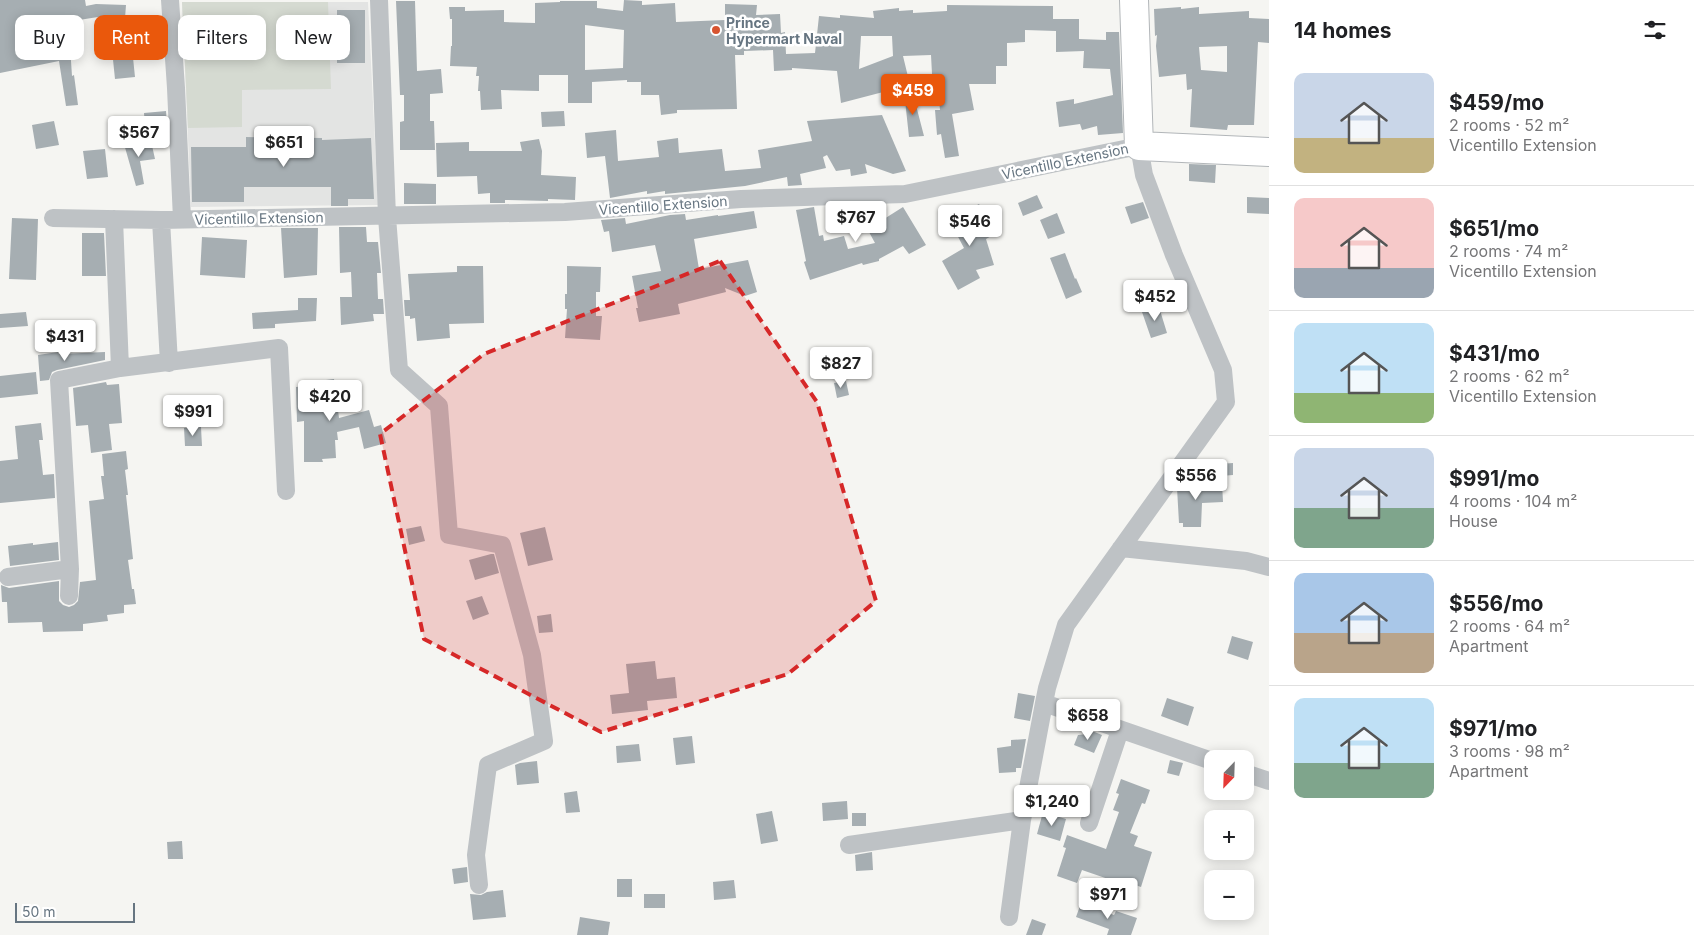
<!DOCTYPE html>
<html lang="en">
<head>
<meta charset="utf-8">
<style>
  :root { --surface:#fff; --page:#f6f6f6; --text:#202124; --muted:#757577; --line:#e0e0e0; --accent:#ea580c }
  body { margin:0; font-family:Inter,sans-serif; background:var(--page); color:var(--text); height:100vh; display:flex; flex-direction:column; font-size:19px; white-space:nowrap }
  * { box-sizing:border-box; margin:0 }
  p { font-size:16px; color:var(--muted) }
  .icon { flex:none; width:28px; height:28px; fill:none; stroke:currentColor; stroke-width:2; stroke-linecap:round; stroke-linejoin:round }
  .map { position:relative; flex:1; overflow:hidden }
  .panel { display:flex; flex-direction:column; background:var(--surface); width:425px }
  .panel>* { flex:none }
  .top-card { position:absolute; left:15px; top:15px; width:475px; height:45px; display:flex; gap:10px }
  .needle { width:32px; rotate:203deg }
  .controls { position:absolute; left:1204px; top:750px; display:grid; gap:10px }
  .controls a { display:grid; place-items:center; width:50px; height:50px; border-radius:10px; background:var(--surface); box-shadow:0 2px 12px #0003; font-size:25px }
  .scale { position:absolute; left:15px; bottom:12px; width:120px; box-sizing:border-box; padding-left:5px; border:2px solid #667581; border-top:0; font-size:14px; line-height:18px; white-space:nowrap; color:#667581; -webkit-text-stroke:4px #fff; paint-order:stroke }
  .price { position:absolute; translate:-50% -42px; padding:0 11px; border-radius:5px; background:#fff; color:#222; font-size:16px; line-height:32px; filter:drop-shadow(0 1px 2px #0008) }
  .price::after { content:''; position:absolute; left:50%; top:30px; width:15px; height:11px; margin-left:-8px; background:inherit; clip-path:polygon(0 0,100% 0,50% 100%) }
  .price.selected { background:var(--accent); color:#fff }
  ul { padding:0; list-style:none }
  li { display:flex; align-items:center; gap:15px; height:125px; padding:0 25px }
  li+li { border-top:1px solid var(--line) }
  li span { display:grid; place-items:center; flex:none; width:140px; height:100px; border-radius:10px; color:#555 }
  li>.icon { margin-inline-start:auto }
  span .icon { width:60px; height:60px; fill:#fffc; stroke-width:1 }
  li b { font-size:21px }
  h2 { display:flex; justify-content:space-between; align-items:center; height:60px; padding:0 25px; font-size:21px }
  .chip { padding:0 18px; border-radius:10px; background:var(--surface); box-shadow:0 2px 12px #0003; font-size:18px; line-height:45px }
  .chip.selected { background:var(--accent); color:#fff }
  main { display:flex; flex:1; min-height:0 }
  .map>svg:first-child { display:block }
  .built { fill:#e3e4e3 }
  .green { fill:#d5dad1 }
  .building { fill:#a6aeb2; fill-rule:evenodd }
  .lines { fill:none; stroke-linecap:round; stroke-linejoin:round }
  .primary-casing { stroke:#b2b6b9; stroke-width:30 }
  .street { stroke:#bec2c5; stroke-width:18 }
  .primary { stroke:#fff; stroke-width:28 }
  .marked { fill:#d62828; fill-opacity:0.2; stroke:#d62828; stroke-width:4; stroke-dasharray:10 6; stroke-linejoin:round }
  .poi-dot { fill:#d75430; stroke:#fff; stroke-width:2 }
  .labels { text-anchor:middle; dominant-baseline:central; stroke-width:5; stroke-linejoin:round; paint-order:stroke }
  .poi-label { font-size:14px; font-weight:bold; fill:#667581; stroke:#fff; text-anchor:start }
  .street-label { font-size:14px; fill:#667581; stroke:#fff }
</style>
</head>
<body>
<main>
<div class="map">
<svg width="1269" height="935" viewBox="0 0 1269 935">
  <rect width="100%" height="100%" fill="#f5f5f2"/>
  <!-- built -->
  <path class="built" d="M 182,2 L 368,2 L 378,205 L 191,207 Z"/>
  <!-- green -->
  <path class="green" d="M 182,2 L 328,2 L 331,89 L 242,90 L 242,127 L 188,128 Z"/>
  <!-- building -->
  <path class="building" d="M 0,0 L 85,0 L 86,6 L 96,4 L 126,5 L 125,18 L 98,17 L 66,22 L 67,46 L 70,46 L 72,76 L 74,75 L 78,105 L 66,106 L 59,61 L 0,73 Z
    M 624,0 L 642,1 L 642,5 L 675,3 L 676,22 L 725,20 L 725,4 L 757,5 L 756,15 L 780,14 L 781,33 L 785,32 L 786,54 L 815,53 L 819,16 L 840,18 L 840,15 L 874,18 L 873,11 L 899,8 L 899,11 L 913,10 L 913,13 L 947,11 L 947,5 L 1053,6 L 1053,19 L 1079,19 L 1079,39 L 1106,40 L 1106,32 L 1119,32 L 1123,133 L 1098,135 L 1097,126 L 1082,130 L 1080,124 L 1059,127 L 1056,102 L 1074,99 L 1074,104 L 1113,95 L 1110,69 L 1083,68 L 1084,51 L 1056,52 L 1056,31 L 1025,30 L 1025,42 L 1007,43 L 1007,66 L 996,66 L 996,84 L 969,84 L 974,110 L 952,114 L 959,156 L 945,158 L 941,134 L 937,135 L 935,110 L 940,110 L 936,74 L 932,74 L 931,55 L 903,56 L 910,85 L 841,103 L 837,71 L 792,68 L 792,70 L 774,71 L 773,50 L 744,51 L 744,55 L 735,55 L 737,109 L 677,110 L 677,113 L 661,115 L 659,95 L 641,95 L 641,82 L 627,82 L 627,80 L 592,82 L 592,103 L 568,103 L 568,75 L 539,75 L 539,91 L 501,90 L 502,109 L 481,110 L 480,91 L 478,91 L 479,76 L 476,76 L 477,67 L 450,66 L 451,46 L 452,46 L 452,19 L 450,19 L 449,7 L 465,7 L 465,11 L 504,10 L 504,22 L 535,23 L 535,3 L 560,2 L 560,1 L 597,1 L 597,8 L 623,11 ZM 585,25 L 624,30 L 623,68 L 585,70 ZM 861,36 L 892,36 L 893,56 L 859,69 Z
    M 396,1 L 415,1 L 417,71 L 441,69 L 443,93 L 430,94 L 430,121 L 434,121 L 435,150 L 400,150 L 400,122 L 404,121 L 404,95 L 400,95 Z
    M 1181,7 L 1181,9 L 1199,7 L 1199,14 L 1249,11 L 1249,18 L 1269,19 L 1269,43 L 1258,42 L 1254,125 L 1228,125 L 1227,130 L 1190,127 L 1192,89 L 1187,90 L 1186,74 L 1159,77 L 1156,46 L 1157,35 L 1155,36 L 1154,9 ZM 1227,46 L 1227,72 L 1201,70 L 1199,47 Z
    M 337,10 L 365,10 L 365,63 L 337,63 Z
    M 161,26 L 161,44 L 139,45 L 138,27 Z
    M 132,48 L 135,77 L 115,79 L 112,50 Z
    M 912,90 L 924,136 L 909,137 L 904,91 Z
    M 166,111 L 168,139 L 146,141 L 144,113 Z
    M 564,111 L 565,126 L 542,127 L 541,112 Z
    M 882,115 L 906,171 L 893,174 L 865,164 L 867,173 L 851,176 L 850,169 L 836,171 L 827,155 L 823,157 L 826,168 L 800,174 L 802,185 L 788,186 L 787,177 L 745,186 L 665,194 L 665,191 L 647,194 L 647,191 L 610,198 L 605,156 L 587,158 L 585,133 L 616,130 L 618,161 L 659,157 L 657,141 L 678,138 L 679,153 L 722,149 L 725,171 L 761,168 L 758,150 L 812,141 L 807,121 Z
    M 54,121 L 59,145 L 36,149 L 32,125 Z
    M 246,137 L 322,138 L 322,140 L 371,138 L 374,199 L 348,199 L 348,206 L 331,206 L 331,187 L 244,187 L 244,202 L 192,202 L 191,147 L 246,147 Z
    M 539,139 L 542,151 L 541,175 L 576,177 L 575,200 L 548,199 L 548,201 L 505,200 L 505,203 L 490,203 L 490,193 L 478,194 L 477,176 L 437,177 L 436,143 L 469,142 L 469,151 L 522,151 L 520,142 Z
    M 151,141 L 155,159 L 140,161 L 144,184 L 136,186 L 124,144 Z
    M 105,149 L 108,177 L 87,179 L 83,151 Z
    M 1189,164 L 1216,165 L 1215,183 L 1189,181 Z
    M 404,183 L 436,184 L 436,204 L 404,204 Z
    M 1037,195 L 1043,208 L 1023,216 L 1018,203 Z
    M 1247,197 L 1269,198 L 1269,214 L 1247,213 Z
    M 1143,202 L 1149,218 L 1131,224 L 1125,207 Z
    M 979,204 L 995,234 L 986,239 L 994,265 L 976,270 L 980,278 L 958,290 L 942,261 L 964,248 L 949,220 Z
    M 814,207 L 819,236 L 823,235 L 824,241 L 844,236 L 848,249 L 875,243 L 863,221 L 881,212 L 884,219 L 903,207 L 926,245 L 909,254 L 903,246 L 879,259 L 879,261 L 863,265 L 862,263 L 810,280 L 804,262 L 806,261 L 796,210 Z
    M 754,211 L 757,228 L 694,239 L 699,269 L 748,260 L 757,292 L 745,296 L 725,288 L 726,292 L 678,304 L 680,314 L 639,322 L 636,308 L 638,308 L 632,276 L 661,271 L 655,245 L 612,252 L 609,231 L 604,232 L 601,220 L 625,218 L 626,224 L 670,215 L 685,214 L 686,220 L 718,215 L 718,216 Z
    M 1057,213 L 1065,233 L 1048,239 L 1040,220 Z
    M 12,218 L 38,219 L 36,280 L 9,279 Z
    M 339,227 L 366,227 L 367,242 L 378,242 L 381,273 L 377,273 L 378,299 L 383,299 L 384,314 L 373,314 L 374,321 L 341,325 L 340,297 L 352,297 L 351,272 L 340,273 Z
    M 281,228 L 318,228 L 317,275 L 284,278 Z
    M 82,233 L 104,233 L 106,276 L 82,276 Z
    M 202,237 L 247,240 L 245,278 L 200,275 Z
    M 1065,253 L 1075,279 L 1076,278 L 1082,292 L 1066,299 L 1050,258 Z
    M 457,266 L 483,266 L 484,323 L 449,324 L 450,338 L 417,341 L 415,318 L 410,319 L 410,316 L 405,316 L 404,300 L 410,300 L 408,274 L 457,272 Z
    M 567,266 L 601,267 L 600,292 L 596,292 L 596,316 L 602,316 L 600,340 L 565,338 L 567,309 L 565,309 L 565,294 L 567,294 Z
    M 298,298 L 317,298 L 316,321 L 275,324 L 275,328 L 253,329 L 252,313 L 298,310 Z
    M 1159,307 L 1167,333 L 1151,338 L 1142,312 Z
    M 26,312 L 28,326 L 0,328 L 0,314 Z
    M 58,352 L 59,354 L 105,352 L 105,360 L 57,370 L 52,372 L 49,380 L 40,381 L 38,355 Z
    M 36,372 L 38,394 L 0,398 L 0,376 Z
    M 334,379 L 339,418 L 369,410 L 374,427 L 381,425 L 386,443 L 364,449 L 359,427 L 337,432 L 338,440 L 335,440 L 336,458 L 322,459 L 323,462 L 304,462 L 304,421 L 297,422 L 296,387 L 318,385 L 318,381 Z
    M 846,381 L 849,395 L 837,398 L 834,383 Z
    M 106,382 L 107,385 L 119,384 L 122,423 L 109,424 L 112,450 L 91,453 L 88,425 L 76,426 L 73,388 Z
    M 41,423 L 43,440 L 39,440 L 43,475 L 54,474 L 55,498 L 0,503 L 0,461 L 18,459 L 15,426 Z
    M 201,427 L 202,446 L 185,446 L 184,428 Z
    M 126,451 L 128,469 L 125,470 L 128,495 L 126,495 L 133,559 L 128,560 L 132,589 L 134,589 L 136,604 L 124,605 L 124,613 L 107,615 L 108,621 L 83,624 L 83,631 L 43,632 L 42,622 L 8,623 L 7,602 L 2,602 L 1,585 L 9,588 L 59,581 L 59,601 L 63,605 L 69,607 L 74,605 L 78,601 L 80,582 L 96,580 L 89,501 L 104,499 L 101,476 L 104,476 L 102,454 Z
    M 1233,463 L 1233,475 L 1220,476 L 1219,464 Z
    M 1222,483 L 1223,502 L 1202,503 L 1201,527 L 1183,527 L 1183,523 L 1179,523 L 1177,488 L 1180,484 Z
    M 421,526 L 425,541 L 409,545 L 406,529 Z
    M 545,527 L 553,560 L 528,566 L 520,533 Z
    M 58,542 L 59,560 L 10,566 L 8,546 L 33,543 L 33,545 Z
    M 491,554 L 494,554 L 499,573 L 475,580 L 469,560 Z
    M 482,596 L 489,614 L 473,620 L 466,601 Z
    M 551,614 L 553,632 L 539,633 L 537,616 Z
    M 1232,636 L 1253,642 L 1248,660 L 1227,653 Z
    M 655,661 L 657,679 L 675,677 L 677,698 L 647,701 L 648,710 L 612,714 L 610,695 L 629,693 L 626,664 Z
    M 1018,693 L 1035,696 L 1030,721 L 1014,718 Z
    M 1167,698 L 1194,707 L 1188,726 L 1161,716 Z
    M 1087,729 L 1102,735 L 1094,753 L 1074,745 L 1078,735 L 1087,734 Z
    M 692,736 L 695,763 L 676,765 L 673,738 Z
    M 1026,739 L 1021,768 L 1016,768 L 1016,772 L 999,773 L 997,748 L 1011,746 L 1011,740 Z
    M 639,744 L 641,761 L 617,763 L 616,746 Z
    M 1170,760 L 1183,763 L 1179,776 L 1167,773 Z
    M 537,761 L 539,783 L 517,785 L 515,765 L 520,763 Z
    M 1121,779 L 1150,790 L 1145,804 L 1142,803 L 1130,833 L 1138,836 L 1134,846 L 1152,852 L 1141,887 L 1115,878 L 1114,881 L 1082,870 L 1077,883 L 1057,876 L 1066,848 L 1063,847 L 1067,835 L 1106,849 L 1119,812 L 1113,810 L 1119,794 L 1116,793 Z
    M 577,791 L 580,812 L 566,813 L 564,793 Z
    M 847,801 L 848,819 L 823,821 L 822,803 Z
    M 772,811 L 778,841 L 761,844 L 756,814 Z
    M 1043,812 L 1066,819 L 1060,841 L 1037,834 Z
    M 852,813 L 866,813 L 866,826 L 852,826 Z
    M 182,841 L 183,859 L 168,859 L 167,842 Z
    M 872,852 L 873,870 L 856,871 L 855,855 Z
    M 467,867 L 468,882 L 454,884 L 452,869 Z
    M 617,879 L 632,879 L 632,897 L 617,897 Z
    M 734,880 L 736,898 L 714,900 L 713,882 Z
    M 503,890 L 506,917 L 473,920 L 470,894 L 481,895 L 487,892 Z
    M 644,894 L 665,894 L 665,908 L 644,908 Z
    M 1081,903 L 1114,915 L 1116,911 L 1137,918 L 1131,935 L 1107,935 L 1109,929 L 1076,917 Z
    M 580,917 L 610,922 L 608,935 L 577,935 Z
    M 1032,919 L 1046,924 L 1042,935 L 1026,935 Z"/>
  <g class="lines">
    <defs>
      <path id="primary" d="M 1134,0 L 1139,146 L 1269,152"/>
    </defs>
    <!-- primary casing -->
    <use href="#primary" class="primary-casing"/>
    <!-- street -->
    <path class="street" d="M 170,0 L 176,88 L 182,219
      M 379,0 L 387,217 L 399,370 L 439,406 L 449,535 L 502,545 L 532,655 L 544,741 L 488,765 L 476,855 L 479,885
      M 53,218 L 161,220 L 565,212 L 741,199 L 905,194 L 1139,146 L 1144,175 L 1174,255 L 1223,370 L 1226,402 L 1066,625 L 1047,688 L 1044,703 L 1022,820 L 1009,917
      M 114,219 L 120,368
      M 161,220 L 169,363
      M 1121,548 L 1246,561 L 1269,567
      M 8,577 L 70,569
      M 69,596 L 70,569 L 59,380 L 120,368 L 279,348 L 286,491
      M 1044,703 L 1212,761
      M 1245,773 L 1269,781
      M 1089,823 L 1120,730
      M 849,845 L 1022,820"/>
    <!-- primary -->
    <use href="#primary" class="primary"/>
  </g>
  <!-- marked area -->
  <path class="marked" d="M 720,261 L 817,402 L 876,601 L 788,674 L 601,732 L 424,639 L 380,434 L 484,354 Z"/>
  <!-- markers -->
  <circle class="poi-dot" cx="716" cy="30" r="5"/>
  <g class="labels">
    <!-- poi labels -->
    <g class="poi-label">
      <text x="726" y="22">Prince<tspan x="726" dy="16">Hypermart Naval</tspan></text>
    </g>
    <!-- street labels -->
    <g class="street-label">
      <text transform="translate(1065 161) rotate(-12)">Vicentillo Extension</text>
      <text transform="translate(663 205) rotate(-4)">Vicentillo Extension</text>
      <text transform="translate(259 218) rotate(-1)">Vicentillo Extension</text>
    </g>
  </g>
</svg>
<div class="controls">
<a><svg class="needle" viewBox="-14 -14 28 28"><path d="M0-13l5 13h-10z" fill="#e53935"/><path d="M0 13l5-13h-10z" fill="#757577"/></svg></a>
<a>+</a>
<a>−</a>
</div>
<div class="scale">50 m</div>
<b class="price selected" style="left:913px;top:116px">$459</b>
<b class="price" style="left:139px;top:158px">$567</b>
<b class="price" style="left:284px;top:168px">$651</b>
<b class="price" style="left:856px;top:243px">$767</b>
<b class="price" style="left:970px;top:247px">$546</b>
<b class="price" style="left:1155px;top:322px">$452</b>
<b class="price" style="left:65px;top:362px">$431</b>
<b class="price" style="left:841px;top:389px">$827</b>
<b class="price" style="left:330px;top:422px">$420</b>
<b class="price" style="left:193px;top:437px">$991</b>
<b class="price" style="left:1196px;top:501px">$556</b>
<b class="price" style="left:1088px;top:741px">$658</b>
<b class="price" style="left:1052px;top:827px">$1,240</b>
<b class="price" style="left:1108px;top:920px">$971</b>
<div class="top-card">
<a class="chip">Buy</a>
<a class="chip selected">Rent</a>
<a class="chip">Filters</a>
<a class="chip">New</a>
</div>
</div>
<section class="panel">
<h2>14 homes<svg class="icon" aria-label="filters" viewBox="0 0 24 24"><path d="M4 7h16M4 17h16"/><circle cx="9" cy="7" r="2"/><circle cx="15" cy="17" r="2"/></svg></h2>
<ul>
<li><span style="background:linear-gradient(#c9d6e8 65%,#c2b280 0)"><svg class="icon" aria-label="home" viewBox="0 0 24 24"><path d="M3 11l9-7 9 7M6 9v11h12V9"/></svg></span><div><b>$459/mo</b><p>2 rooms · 52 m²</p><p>Vicentillo Extension</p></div></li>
<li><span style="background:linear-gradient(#f6c9c9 70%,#9aa5b1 0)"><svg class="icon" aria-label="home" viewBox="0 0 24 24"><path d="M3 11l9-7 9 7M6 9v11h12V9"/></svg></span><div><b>$651/mo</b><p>2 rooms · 74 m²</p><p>Vicentillo Extension</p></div></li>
<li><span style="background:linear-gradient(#bfe0f5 70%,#8fb573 0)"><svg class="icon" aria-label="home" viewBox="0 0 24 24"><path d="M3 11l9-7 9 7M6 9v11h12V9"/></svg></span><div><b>$431/mo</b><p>2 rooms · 62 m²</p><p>Vicentillo Extension</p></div></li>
<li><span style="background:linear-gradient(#c9d6e8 60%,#7fa58c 0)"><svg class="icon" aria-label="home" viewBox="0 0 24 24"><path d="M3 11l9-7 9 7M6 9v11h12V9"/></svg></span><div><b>$991/mo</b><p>4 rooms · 104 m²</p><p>House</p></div></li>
<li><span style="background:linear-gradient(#a9c7e8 60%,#b9a48a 0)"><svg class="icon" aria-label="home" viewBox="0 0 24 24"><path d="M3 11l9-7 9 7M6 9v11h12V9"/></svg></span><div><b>$556/mo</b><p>2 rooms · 64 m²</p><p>Apartment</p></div></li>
<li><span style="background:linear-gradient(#bfe0f5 65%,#7fa58c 0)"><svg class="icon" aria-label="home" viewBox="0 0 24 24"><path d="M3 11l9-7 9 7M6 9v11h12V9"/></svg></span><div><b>$971/mo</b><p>3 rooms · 98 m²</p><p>Apartment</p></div></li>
</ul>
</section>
</main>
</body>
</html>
